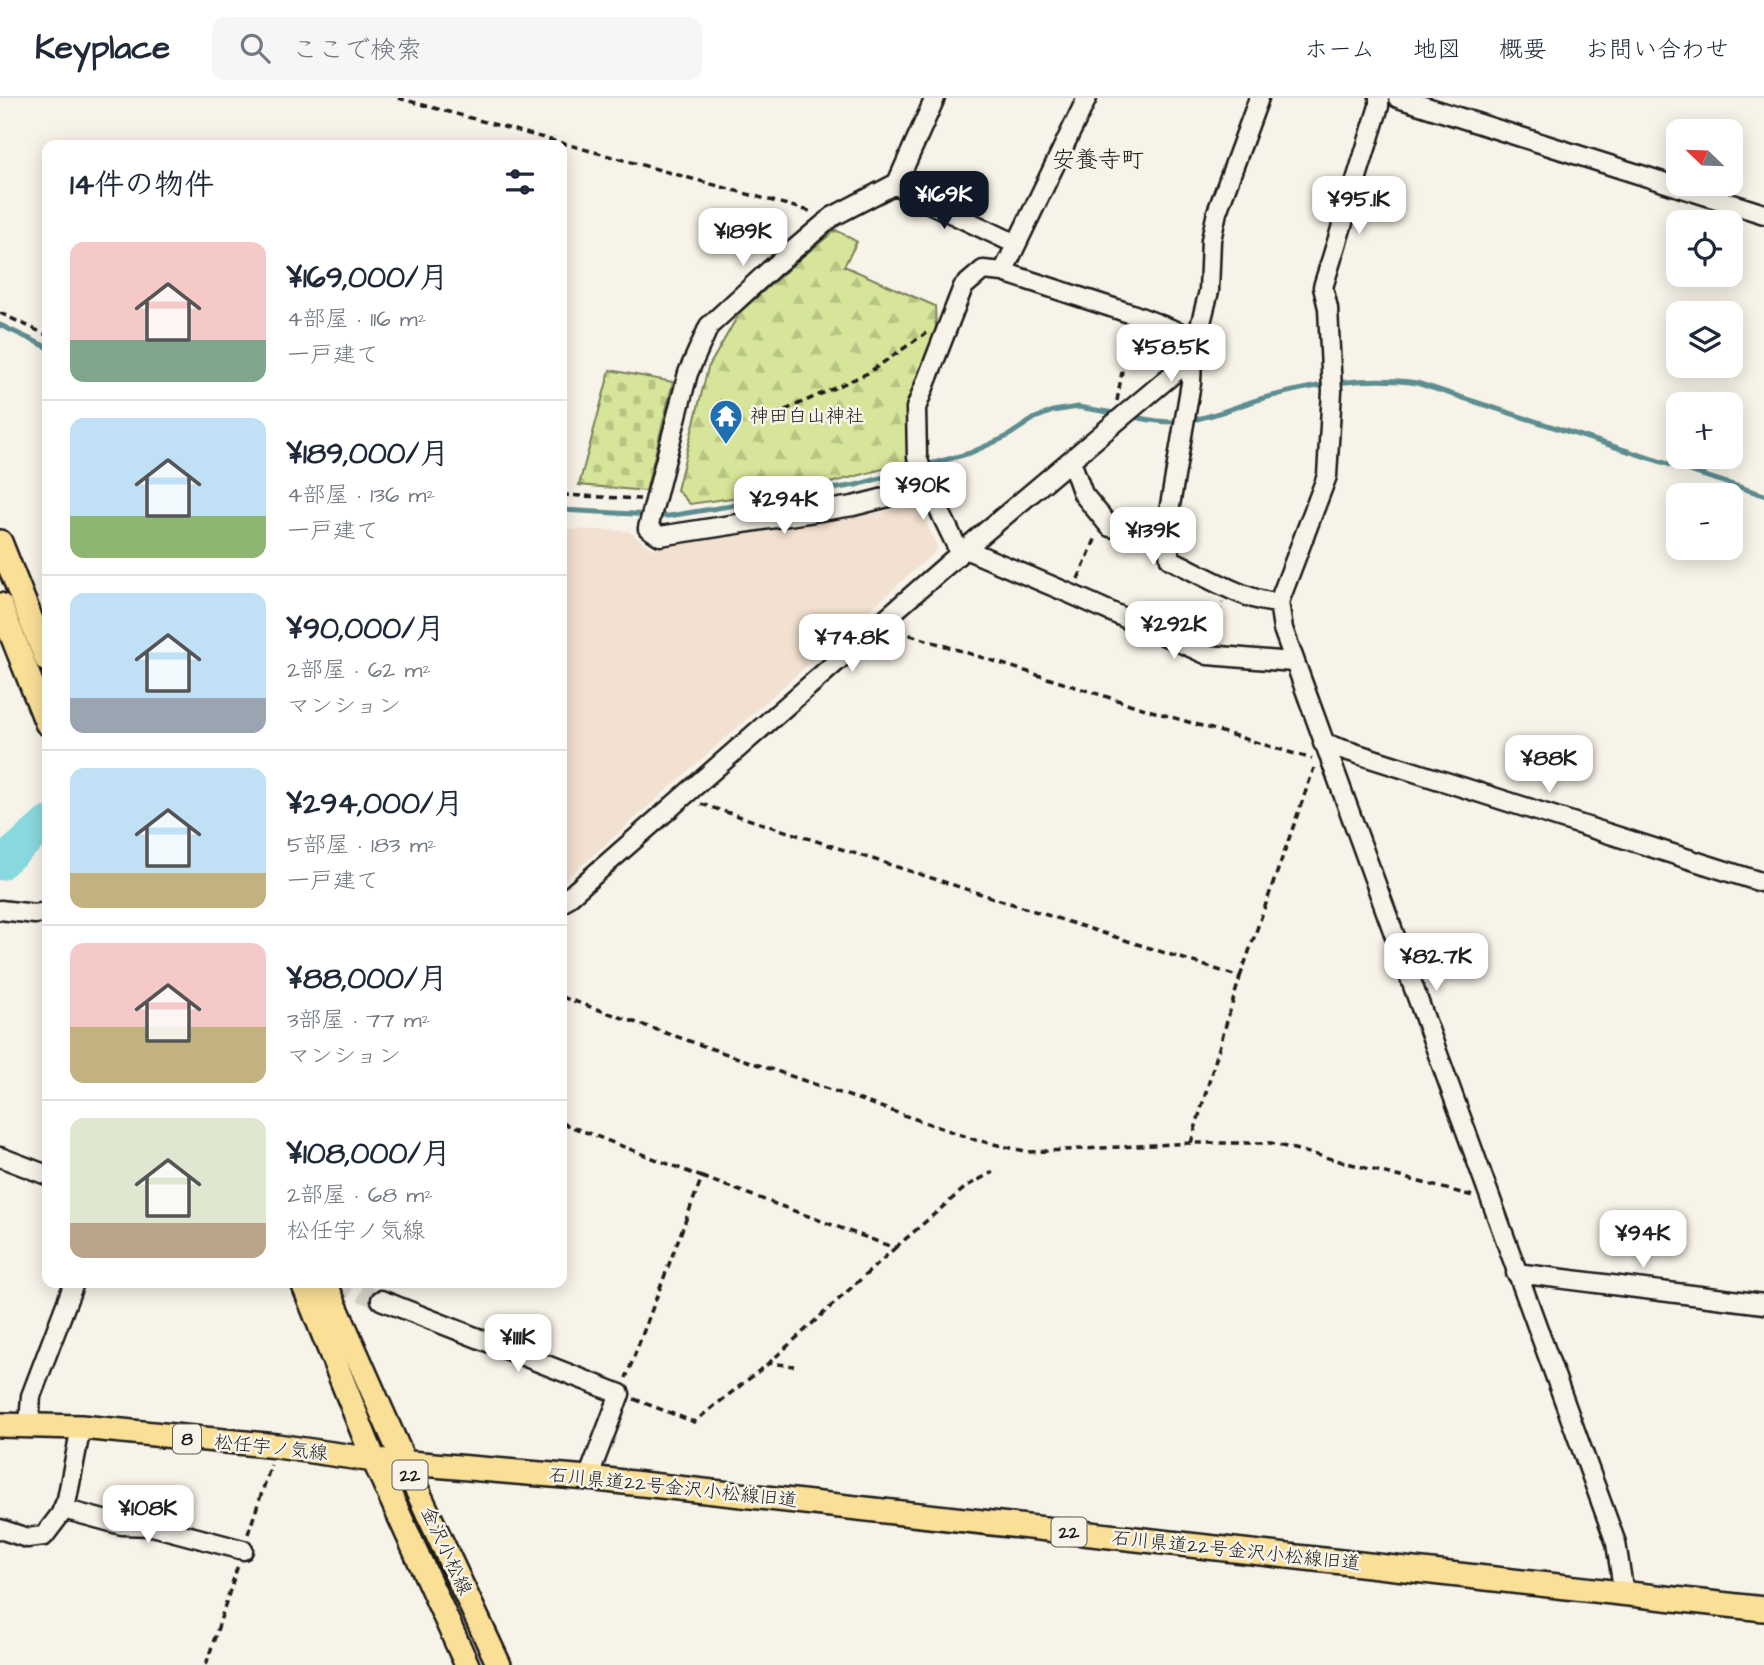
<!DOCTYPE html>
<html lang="ja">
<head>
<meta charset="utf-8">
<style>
  :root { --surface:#fff; --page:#f6f6f7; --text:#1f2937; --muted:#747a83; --line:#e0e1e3; --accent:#111827 }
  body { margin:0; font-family:"Architects Daughter","Klee One",sans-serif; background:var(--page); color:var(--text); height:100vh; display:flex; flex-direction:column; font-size:26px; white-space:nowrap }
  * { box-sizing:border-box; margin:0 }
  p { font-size:23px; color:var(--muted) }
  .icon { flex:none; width:38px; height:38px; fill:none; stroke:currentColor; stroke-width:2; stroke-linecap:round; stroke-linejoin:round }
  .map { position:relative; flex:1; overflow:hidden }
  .drawer { position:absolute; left:42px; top:42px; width:525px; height:1148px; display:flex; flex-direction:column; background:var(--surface); border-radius:14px; box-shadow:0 4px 18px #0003 }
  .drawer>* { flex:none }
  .needle { width:46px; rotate:293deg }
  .controls { position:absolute; left:1666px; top:21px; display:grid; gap:14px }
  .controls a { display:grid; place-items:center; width:77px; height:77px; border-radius:14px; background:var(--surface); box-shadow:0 4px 18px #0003; font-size:35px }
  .price { position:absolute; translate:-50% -60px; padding:0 16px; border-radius:14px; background:#fff; color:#222; font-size:23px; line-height:46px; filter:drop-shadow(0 2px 4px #0008) }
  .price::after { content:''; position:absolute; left:50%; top:42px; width:21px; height:16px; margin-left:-10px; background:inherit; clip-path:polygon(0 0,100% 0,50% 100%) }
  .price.on { background:var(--accent); color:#fff }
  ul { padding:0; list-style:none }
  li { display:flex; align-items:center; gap:21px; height:175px; padding:0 28px }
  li+li { border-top:2px solid var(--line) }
  li span { display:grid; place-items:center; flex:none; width:196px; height:140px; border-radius:14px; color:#555 }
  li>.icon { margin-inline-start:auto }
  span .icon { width:84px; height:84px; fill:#fffc; stroke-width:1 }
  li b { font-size:30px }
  h2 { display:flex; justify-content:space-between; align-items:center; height:84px; padding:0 28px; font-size:30px }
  header { display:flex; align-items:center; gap:42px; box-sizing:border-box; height:98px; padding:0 35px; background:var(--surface); border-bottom:2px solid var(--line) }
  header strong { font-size:33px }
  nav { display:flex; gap:38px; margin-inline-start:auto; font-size:24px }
  .search { width:490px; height:63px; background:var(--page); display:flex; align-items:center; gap:18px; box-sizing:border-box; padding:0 24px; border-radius:14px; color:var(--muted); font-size:26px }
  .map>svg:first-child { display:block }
  .built { fill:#f2e0d0 }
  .forest { fill:url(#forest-firs); stroke:#79805a; stroke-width:2 }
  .cemetery { fill:url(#cemetery-stones); stroke:#79805a; stroke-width:2 }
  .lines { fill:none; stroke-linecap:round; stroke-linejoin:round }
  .stream { stroke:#5d8d90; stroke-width:5 }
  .river { stroke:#88d9de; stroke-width:32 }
  .minor-tunnel { stroke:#d6d3c9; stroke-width:18; stroke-dasharray:18 9; stroke-linecap:butt }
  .minor-casing { stroke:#1c1c1c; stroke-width:23 }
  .major-casing { stroke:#1c1c1c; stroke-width:28 }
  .path { stroke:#1c1c1c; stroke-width:3.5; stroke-dasharray:7 5; stroke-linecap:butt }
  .minor { stroke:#f7f3e8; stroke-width:18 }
  .major { stroke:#fadf96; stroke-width:23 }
  .labels { text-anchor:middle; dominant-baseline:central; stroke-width:5; stroke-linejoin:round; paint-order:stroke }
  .shield { fill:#f7f3e8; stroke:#5e5c59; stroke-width:2 }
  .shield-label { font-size:18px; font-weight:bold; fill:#1c1c1c }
  .poi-label { font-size:19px; fill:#1c1c1c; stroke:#f7f3e8; text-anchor:start }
  .street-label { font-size:19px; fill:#1c1c1c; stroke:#f7f3e8 }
  .quarter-label { font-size:23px; fill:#1c1c1c; stroke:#f7f3e8 }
</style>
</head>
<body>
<header>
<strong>Keyplace</strong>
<div class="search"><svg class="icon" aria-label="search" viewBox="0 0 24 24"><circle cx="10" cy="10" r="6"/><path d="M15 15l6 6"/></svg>ここで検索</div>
<nav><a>ホーム</a><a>地図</a><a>概要</a><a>お問い合わせ</a></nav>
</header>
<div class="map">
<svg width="1764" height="1567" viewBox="0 0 1764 1567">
  <defs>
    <pattern id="forest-firs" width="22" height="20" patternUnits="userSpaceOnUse" patternTransform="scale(1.75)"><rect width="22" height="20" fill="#d6e599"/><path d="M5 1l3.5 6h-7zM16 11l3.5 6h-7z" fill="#b7c483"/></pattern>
    <pattern id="cemetery-stones" width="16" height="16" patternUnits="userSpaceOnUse" patternTransform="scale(1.75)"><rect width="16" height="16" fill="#d6e599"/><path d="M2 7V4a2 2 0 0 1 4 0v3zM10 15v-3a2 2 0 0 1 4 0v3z" fill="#b7c483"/></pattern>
  </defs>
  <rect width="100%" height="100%" fill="#f7f3e8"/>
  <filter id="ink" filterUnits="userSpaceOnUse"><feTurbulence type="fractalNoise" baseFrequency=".0143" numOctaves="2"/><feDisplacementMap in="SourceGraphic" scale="14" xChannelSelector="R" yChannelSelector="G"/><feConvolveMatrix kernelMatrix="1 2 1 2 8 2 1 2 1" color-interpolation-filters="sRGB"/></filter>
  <g filter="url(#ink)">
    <!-- built -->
    <path class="built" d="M 919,408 L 938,451 L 562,785 L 562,431 L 628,433 L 653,451 Z"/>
    <!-- forest -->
    <path class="forest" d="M 836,132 L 857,144 L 844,168 L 935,208 L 936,233 L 907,314 L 909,364 L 823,387 L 690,406 L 677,392 L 708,270 L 740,214 L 802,159 Z"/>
    <!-- cemetery -->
    <path class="cemetery" d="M 610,272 L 673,284 L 646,393 L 579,387 Z"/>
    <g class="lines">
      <!-- stream -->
      <path class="stream" d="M 0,227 L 47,249
        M 1129,318 C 1144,321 1162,325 1177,324 C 1207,322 1235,308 1264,300 C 1313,287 1367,277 1417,285 L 1764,397
        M 562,412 L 669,418 L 856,387 L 970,355 L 1006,339 L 1035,320 L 1053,313 L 1078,309 L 1120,316"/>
      <!-- river -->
      <path class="river" d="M 0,766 L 47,725"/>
      <!-- minor-tunnel -->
      <path class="minor-tunnel" d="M 335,1185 L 381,1202"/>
      <defs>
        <path id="minor" d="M 1379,0 L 1379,8 L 1323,189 L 1328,210 L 1332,293 L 1327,378 L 1279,504 L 1283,531 L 1616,1445 L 1624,1496
          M 1398,0 L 1764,116
          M 897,85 L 906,94 L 1016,146
          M 1003,174 L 1087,0
          M 1192,260 L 1191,285 L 1166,431 L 1170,461 C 1194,473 1255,508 1279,504
          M 1071,363 L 1083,396 L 1110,429 L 1148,437 L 1161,436 L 1166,431
          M 928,389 L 853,408 L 660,438 L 648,430 L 688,275 L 709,228 L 771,171 L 832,119 L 897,85 L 935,0
          M 965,451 L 1071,496 L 1208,557 L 1293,564
          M 960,455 L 928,389 L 917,359 L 916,310 L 963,189 L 983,172 L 1003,174 L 1132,216 L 1197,241
          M 1323,645 L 1764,785
          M 562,805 L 965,451 L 1192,260 L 1209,193 L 1211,142 L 1217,114 L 1259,0
          M 0,812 L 35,816 L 47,814
          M 0,1059 L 47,1077
          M 1516,1175 L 1764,1206
          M 381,1202 L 620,1296 L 588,1380
          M 29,1326 L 31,1298 L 74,1185
          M 63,1411 L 122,1427 L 152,1428 L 243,1452
          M 0,1431 L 27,1440 L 44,1438 L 60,1417 L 67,1401 L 81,1329"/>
        <path id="major" d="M 0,444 L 47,562
          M 0,507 L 47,625
          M 303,1185 L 374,1362 L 467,1567
          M 325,1185 L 404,1364 L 499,1567
          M 0,1327 L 81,1329 L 277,1348 L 374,1362 L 588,1380 L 1764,1511"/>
      </defs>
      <!-- minor casing -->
      <use href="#minor" class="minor-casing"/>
      <!-- major casing -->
      <use href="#major" class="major-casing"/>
      <!-- path -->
      <path class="path" d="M 398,0 L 813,114
        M 0,215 L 47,237
        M 1117,303 L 1129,232
        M 774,317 L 868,275 L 926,235
        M 562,397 L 640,401
        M 1078,481 L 1097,437
        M 898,533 L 1155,614 L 1312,661
        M 1212,540 L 1222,504
        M 701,706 L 1240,879 L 1191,1045 L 1271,1045 L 1473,1098
        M 1240,879 L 1314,670
        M 562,899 L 976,1042 L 1029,1054 L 1191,1045
        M 562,1025 L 702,1079 L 626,1280
        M 702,1079 L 895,1150 L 770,1264
        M 895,1150 L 967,1088 L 993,1074
        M 634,1301 L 694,1324 L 769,1265 L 794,1268
        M 248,1436 L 271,1367
        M 206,1567 L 238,1467"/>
      <!-- minor -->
      <use href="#minor" class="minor"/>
      <!-- major -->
      <use href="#major" class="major"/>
    </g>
  </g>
  <!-- icons -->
  <defs>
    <symbol id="temple-pin" viewBox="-11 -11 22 30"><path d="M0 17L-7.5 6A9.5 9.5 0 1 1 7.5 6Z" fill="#1f6fb2" stroke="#f7f3e8"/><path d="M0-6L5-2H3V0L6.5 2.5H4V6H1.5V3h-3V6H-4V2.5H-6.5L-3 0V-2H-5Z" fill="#fff"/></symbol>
  </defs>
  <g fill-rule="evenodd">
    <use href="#temple-pin" x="707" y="299" width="38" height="52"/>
  </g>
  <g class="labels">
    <!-- shield labels -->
    <g class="shield">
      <rect x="173" y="1326.5" width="28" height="29" rx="5"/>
      <rect x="392.5" y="1362.5" width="35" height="29" rx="5"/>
      <rect x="1051.5" y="1419.5" width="35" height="29" rx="5"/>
    </g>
    <g class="shield-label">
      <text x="187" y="1341">8</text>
      <text x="410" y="1377">22</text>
      <text x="1069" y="1434">22</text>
    </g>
    <!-- poi labels -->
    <g class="poi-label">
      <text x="750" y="318">神田白山神社</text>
    </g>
    <!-- street labels -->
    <g class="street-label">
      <text transform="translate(271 1350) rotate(6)">松任宇ノ気線</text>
      <text transform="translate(673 1390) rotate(6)">石川県道22号金沢小松線旧道</text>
      <text transform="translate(446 1453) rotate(65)">金沢小松線</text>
      <text transform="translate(1236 1453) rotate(6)">石川県道22号金沢小松線旧道</text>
    </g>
    <!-- quarter labels -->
    <g class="quarter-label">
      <text x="1098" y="62">安養寺町</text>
    </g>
  </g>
</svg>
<div class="controls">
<a><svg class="needle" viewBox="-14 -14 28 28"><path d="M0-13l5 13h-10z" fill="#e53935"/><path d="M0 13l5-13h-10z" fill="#747a83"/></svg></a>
<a><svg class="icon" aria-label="locate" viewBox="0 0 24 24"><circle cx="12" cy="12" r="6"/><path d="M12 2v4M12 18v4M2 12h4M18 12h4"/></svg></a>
<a><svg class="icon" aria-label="layers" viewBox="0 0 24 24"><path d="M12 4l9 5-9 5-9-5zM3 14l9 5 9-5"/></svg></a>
<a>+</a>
<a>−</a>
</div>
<b class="price on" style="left:944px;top:133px">¥169K</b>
<b class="price" style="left:1359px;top:138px">¥95.1K</b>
<b class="price" style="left:743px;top:170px">¥189K</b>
<b class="price" style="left:1171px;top:286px">¥58.5K</b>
<b class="price" style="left:923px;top:424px">¥90K</b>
<b class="price" style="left:784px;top:438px">¥294K</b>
<b class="price" style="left:1153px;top:469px">¥139K</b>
<b class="price" style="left:1174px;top:563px">¥292K</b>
<b class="price" style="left:852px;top:576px">¥74.8K</b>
<b class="price" style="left:1549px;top:697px">¥88K</b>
<b class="price" style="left:1436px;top:895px">¥82.7K</b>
<b class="price" style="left:1643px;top:1172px">¥94K</b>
<b class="price" style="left:518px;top:1276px">¥111K</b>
<b class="price" style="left:148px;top:1447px">¥108K</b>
<section class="drawer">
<h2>14件の物件<svg class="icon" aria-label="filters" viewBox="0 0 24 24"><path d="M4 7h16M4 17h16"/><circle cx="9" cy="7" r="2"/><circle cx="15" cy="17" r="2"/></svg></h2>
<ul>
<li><span style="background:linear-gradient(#f6c9c9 70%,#7fa58c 0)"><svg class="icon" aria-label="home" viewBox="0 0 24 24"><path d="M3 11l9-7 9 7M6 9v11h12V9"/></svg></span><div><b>¥169,000/月</b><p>4部屋 · 116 m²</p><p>一戸建て</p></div></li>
<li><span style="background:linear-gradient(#bfe0f5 70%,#8fb573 0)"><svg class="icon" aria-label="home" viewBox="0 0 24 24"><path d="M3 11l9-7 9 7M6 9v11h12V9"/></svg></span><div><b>¥189,000/月</b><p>4部屋 · 136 m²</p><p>一戸建て</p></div></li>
<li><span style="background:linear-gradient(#bfe0f5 75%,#9aa5b1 0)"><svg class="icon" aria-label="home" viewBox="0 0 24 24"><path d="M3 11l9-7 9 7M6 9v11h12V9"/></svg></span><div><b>¥90,000/月</b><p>2部屋 · 62 m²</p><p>マンション</p></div></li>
<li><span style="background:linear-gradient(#bfe0f5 75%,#c2b280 0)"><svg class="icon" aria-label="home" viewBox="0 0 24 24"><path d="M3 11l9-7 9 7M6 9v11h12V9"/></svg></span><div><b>¥294,000/月</b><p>5部屋 · 183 m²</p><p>一戸建て</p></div></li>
<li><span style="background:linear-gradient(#f6c9c9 60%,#c2b280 0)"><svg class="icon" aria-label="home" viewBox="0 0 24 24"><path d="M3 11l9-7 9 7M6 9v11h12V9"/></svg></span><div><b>¥88,000/月</b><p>3部屋 · 77 m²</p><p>マンション</p></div></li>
<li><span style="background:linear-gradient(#dfe7d0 75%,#b9a48a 0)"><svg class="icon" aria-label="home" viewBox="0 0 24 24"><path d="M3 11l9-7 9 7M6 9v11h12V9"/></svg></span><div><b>¥108,000/月</b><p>2部屋 · 68 m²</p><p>松任宇ノ気線</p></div></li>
</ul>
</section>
</div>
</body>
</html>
